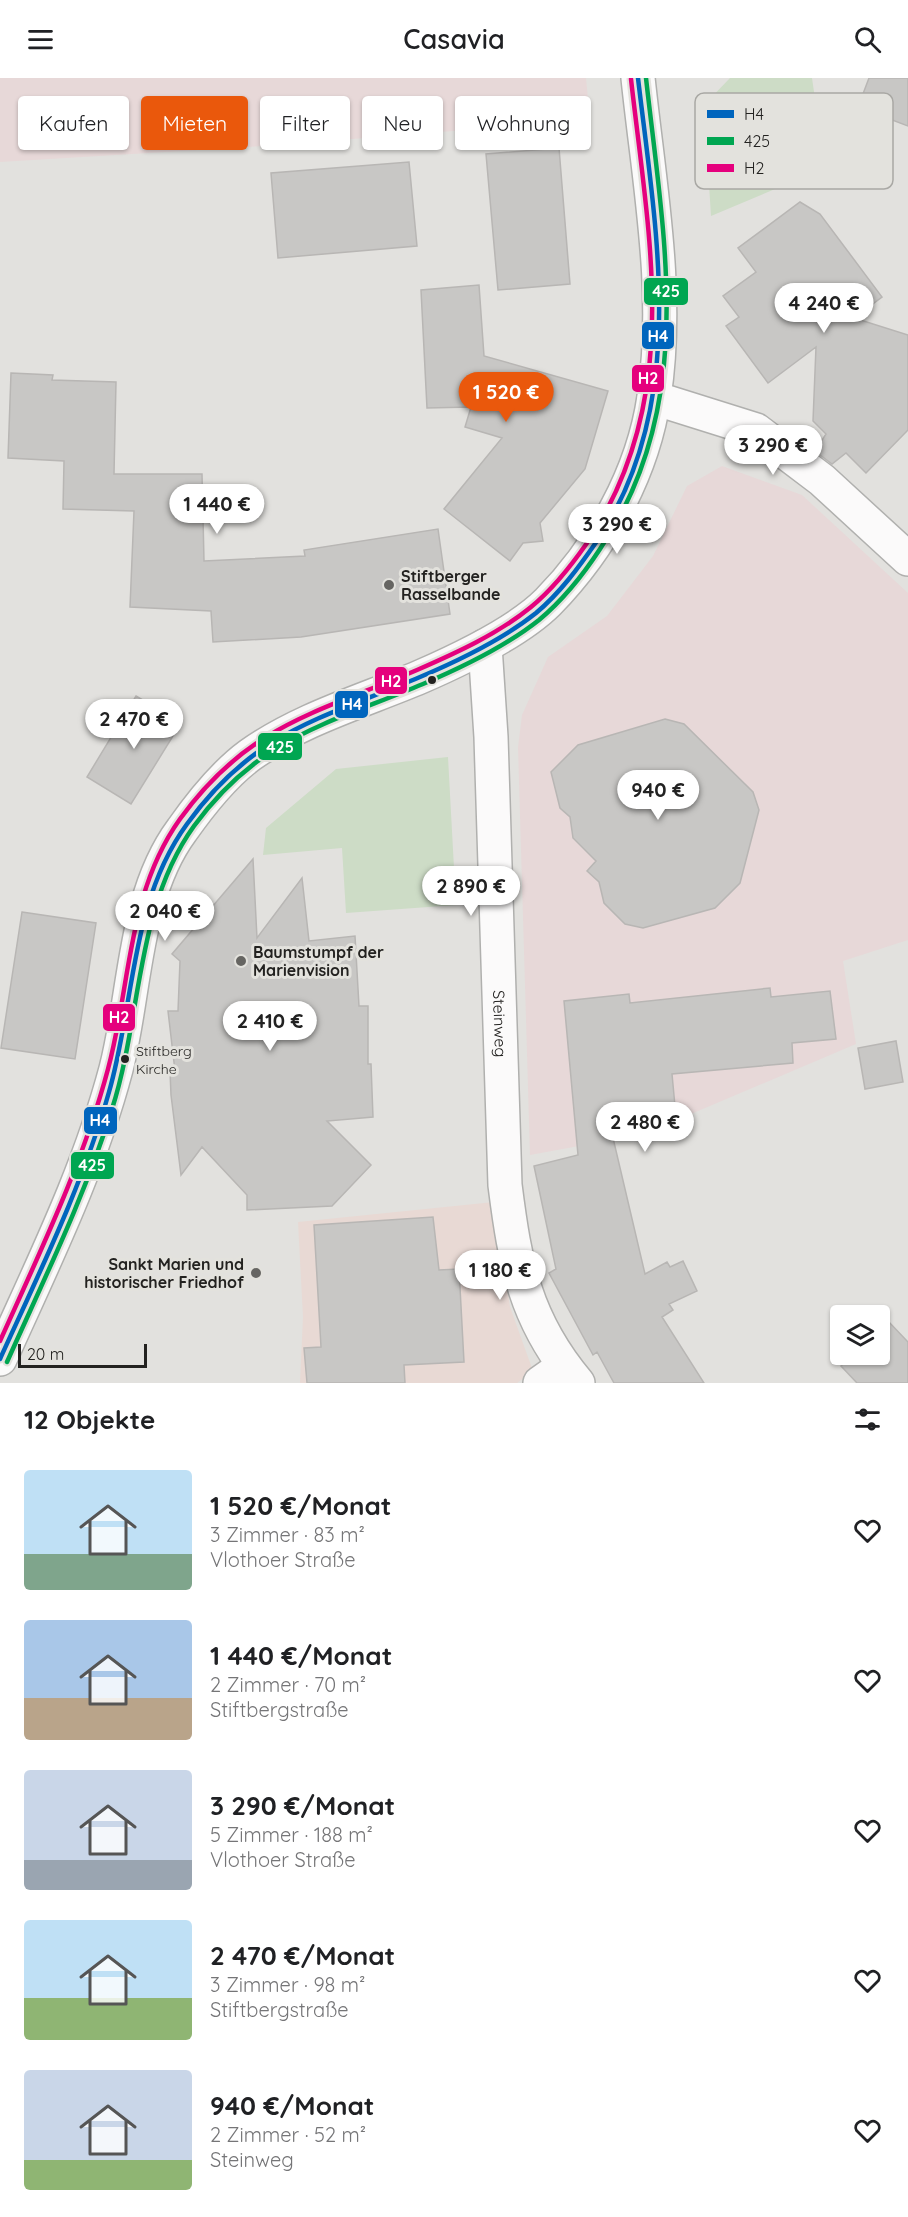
<!DOCTYPE html>
<html lang="de">
<head>
<meta charset="utf-8">
<style>
  :root { --surface:#fff; --page:#f6f6f6; --text:#202124; --muted:#757577; --accent:#ea580c }
  body { margin:0; font-family:Quicksand,sans-serif; background:var(--page); color:var(--text); height:100vh; display:flex; flex-direction:column; font-size:22px; white-space:nowrap }
  * { box-sizing:border-box; margin:0 }
  p { font-size:20px; color:var(--muted) }
  .icon { flex:none; width:33px; height:33px; fill:none; stroke:currentColor; stroke-width:2; stroke-linecap:round; stroke-linejoin:round }
  .map { position:relative; height:1305px; overflow:hidden }
  .drawer { display:flex; flex-direction:column; background:var(--surface); flex:1 }
  .drawer>* { flex:none }
  .banner { position:absolute; left:18px; top:18px; width:600px; height:54px; display:flex; gap:12px }
  .buttons { position:absolute; left:830px; top:1227px; display:grid; gap:12px }
  .buttons a { display:grid; place-items:center; width:60px; height:60px; border-radius:6px; background:var(--surface); box-shadow:0 2px 4px #0004; font-size:30px }
  .scale { position:absolute; left:18px; bottom:15px; width:129px; box-sizing:border-box; padding-left:6px; border:3px solid #232220; border-top:0; font-size:16px; line-height:21px; white-space:nowrap; color:#232220; -webkit-text-stroke:4px #e3e2dd; paint-order:stroke }
  .price { position:absolute; translate:-50% -51px; padding:0 14px; border-radius:21px; background:#fff; color:#222; font-size:20px; line-height:39px; filter:drop-shadow(0 2px 3px #0008) }
  .price::after { content:''; position:absolute; left:50%; top:36px; width:18px; height:14px; margin-left:-9px; background:inherit; clip-path:polygon(0 0,100% 0,50% 100%) }
  .price.selected { background:var(--accent); color:#fff }
  ul { padding:0; list-style:none }
  li { display:flex; align-items:center; gap:18px; height:150px; padding:0 24px }
  li span { display:grid; place-items:center; flex:none; width:168px; height:120px; border-radius:6px; color:#555 }
  li>.icon { margin-inline-start:auto }
  span .icon { width:72px; height:72px; fill:#fffc; stroke-width:1 }
  li b { font-size:26px }
  h2 { display:flex; justify-content:space-between; align-items:center; height:72px; padding:0 24px; font-size:26px }
  .chip { padding:0 21px; border-radius:6px; background:var(--surface); box-shadow:0 2px 4px #0004; font-size:21px; line-height:54px }
  .chip.selected { background:var(--accent); color:#fff }
  header { display:flex; justify-content:space-between; align-items:center; height:78px; padding:0 24px; background:var(--surface); font-size:27px; font-weight:600 }
  .map>svg:first-child { display:block }
  .commercial { fill:#e8d9d4 }
  .education { fill:#e7d8d8 }
  .green { fill:#cddcc6 }
  .building { fill:#c8c7c5; stroke:#b8b6b4; stroke-width:1.5 }
  .lines { fill:none; stroke-linecap:round; stroke-linejoin:round }
  .minor-casing { stroke:#b0b0ae; stroke-width:36 }
  .tertiary-casing { stroke:#b0b0ae; stroke-width:36 }
  .minor { stroke:#fbfafa; stroke-width:33 }
  .tertiary { stroke:#fbfafa; stroke-width:33 }
  .bus-1-casing { stroke:#e3e2dd; stroke-width:9 }
  .bus-2-casing { stroke:#e3e2dd; stroke-width:9 }
  .bus-3-casing { stroke:#e3e2dd; stroke-width:9 }
  .bus-1 { stroke:#0065bd; stroke-width:4.5 }
  .bus-2 { stroke:#00a651; stroke-width:4.5 }
  .bus-3 { stroke:#e5007d; stroke-width:4.5 }
  .poi-dot { fill:#666562; stroke:#e3e2dd; stroke-width:2 }
  .bus-dot { fill:#232220; stroke:#e3e2dd; stroke-width:2 }
  .labels { text-anchor:middle; dominant-baseline:central; stroke-width:6; stroke-linejoin:round; paint-order:stroke }
  .bus-label { font-size:14px; fill:#232220; stroke:#e3e2dd; text-anchor:start }
  .poi-label { font-size:16px; font-weight:bold; fill:#232220; stroke:#e3e2dd; text-anchor:start }
  .street-label { font-size:16px; fill:#232220; stroke:#e3e2dd }
  .key { fill:#e3e2dd; stroke:#a9a8a4; stroke-width:1.5 }
  .key-label { font-size:16px; fill:#232220 }
  .line-badge { stroke:#e3e2dd; stroke-width:2 }
  .badge-label { font-size:16px; text-anchor:middle; font-weight:bold; fill:#fff }
</style>
</head>
<body>
<header><svg class="icon" aria-label="menu" viewBox="0 0 24 24"><path d="M4 6h16M4 12h16M4 18h16"/></svg>Casavia<svg class="icon" aria-label="search" viewBox="0 0 24 24"><circle cx="10" cy="10" r="6"/><path d="M15 15l6 6"/></svg></header>
<div class="map">
<svg width="908" height="1305" viewBox="0 0 908 1305">
  <rect width="100%" height="100%" fill="#e2e1de"/>
  <!-- commercial -->
  <path class="commercial" d="M 494,1124 L 510,1229 L 533,1293 L 517,1305 L 300,1305 L 303,1239 L 298,1144 Z"/>
  <!-- education -->
  <path class="education" d="M 0,0 L 586,0 L 590,42 L 264,68 L 0,84 Z
    M 722,388 L 802,417 L 908,515 L 908,862 L 843,883 L 856,966 L 644,1056 L 530,1077 L 518,669 L 522,637 L 548,579 L 607,538 L 653,478 L 687,408 Z"/>
  <!-- green -->
  <path class="green" d="M 730,0 L 812,0 L 825,90 L 711,138 L 704,27 Z
    M 448,679 L 456,827 L 346,835 L 342,770 L 263,777 L 266,750 L 336,691 Z"/>
  <!-- building -->
  <path class="building" d="M 869,0 L 908,0 L 908,48 L 858,29 Z
    M 559,70 L 570,206 L 498,212 L 486,76 Z
    M 409,84 L 417,168 L 278,180 L 271,95 Z
    M 800,124 L 820,136 L 882,219 L 854,240 L 908,257 L 908,352 L 866,395 L 846,375 L 832,386 L 815,373 L 826,356 L 813,343 L 816,269 L 768,305 L 726,248 L 739,239 L 723,218 L 756,194 L 738,170 Z
    M 479,207 L 484,278 L 608,313 L 585,391 L 540,445 L 543,463 L 523,465 L 510,483 L 444,431 L 502,360 L 465,349 L 471,329 L 427,330 L 421,212 Z
    M 11,295 L 53,297 L 52,302 L 116,304 L 114,396 L 202,396 L 204,483 L 305,478 L 304,472 L 438,451 L 450,536 L 301,559 L 213,564 L 211,533 L 130,529 L 134,433 L 63,431 L 64,383 L 8,380 Z
    M 136,618 L 181,645 L 131,726 L 87,699 Z
    M 665,641 L 684,646 L 753,714 L 759,732 L 740,805 L 715,830 L 643,850 L 625,846 L 604,825 L 599,804 L 587,793 L 596,783 L 573,760 L 570,739 L 560,730 L 551,694 L 578,667 Z
    M 253,781 L 257,860 L 302,800 L 309,863 L 355,858 L 359,928 L 368,928 L 368,986 L 371,986 L 373,1039 L 327,1043 L 371,1087 L 332,1128 L 247,1132 L 247,1117 L 202,1069 L 181,1097 L 171,1017 L 170,993 L 175,993 L 168,933 L 178,933 L 180,883 L 172,876 Z
    M 22,834 L 96,845 L 75,981 L 1,970 Z
    M 770,910 L 771,919 L 830,913 L 836,961 L 792,965 L 793,985 L 672,996 L 676,1039 L 613,1060 L 645,1196 L 667,1184 L 670,1189 L 683,1183 L 697,1213 L 669,1226 L 673,1232 L 662,1239 L 704,1305 L 614,1305 L 597,1274 L 593,1277 L 549,1195 L 556,1191 L 534,1088 L 578,1077 L 564,923 L 629,916 L 630,925 Z
    M 896,963 L 903,1004 L 865,1011 L 858,970 Z
    M 433,1139 L 439,1192 L 459,1191 L 464,1284 L 404,1287 L 405,1305 L 307,1305 L 304,1270 L 321,1269 L 314,1147 Z
    M 888,1243 L 908,1264 L 908,1305 L 857,1305 L 841,1288 L 853,1276 L 879,1276 L 879,1252 Z"/>
  <g class="lines">
    <defs>
      <g id="minor">
        <path d="M 654,320 L 756,352 L 822,402 L 908,481"/>
        <path id="s1" d="M 485,568 L 491,659 L 505,1107 C 515,1186 525,1242 578,1305"/>
        <path d="M 540,1305 L 564,1288"/>
      </g>
      <path id="tertiary" d="M 0,1281 C 43,1185 89,1093 116,991 C 136,914 133,818 182,752 C 201,725 224,696 250,677 C 301,641 363,623 420,599 C 459,582 518,554 548,524 C 601,470 643,395 654,319 C 670,214 649,105 638,0"/>
    </defs>
    <!-- minor casing -->
    <use href="#minor" class="minor-casing"/>
    <!-- tertiary casing -->
    <use href="#tertiary" class="tertiary-casing"/>
    <!-- minor -->
    <use href="#minor" class="minor"/>
    <!-- tertiary -->
    <use href="#tertiary" class="tertiary"/>
    <defs>
      <path id="bus-1" d="M 0,1281 C 40,1193 83,1106 109,1014 C 135,924 130,824 187,746 C 254,653 321,641 420,599 C 460,582 502,562 536,535 C 560,515 579,489 597,463 C 690,325 656,155 638,0"/>
      <path id="bus-2" d="M 7,1284 C 44,1201 85,1118 112,1031 C 142,938 135,830 194,748 C 259,659 328,646 423,606 C 463,589 505,569 539,542 C 563,522 583,497 600,471 C 698,327 664,162 646,0"/>
      <path id="bus-3" d="M 0,1263 C 40,1174 83,1085 108,991 C 131,906 127,815 180,741 C 248,647 317,635 417,592 C 456,575 498,556 531,529 C 553,511 571,488 587,465 C 684,321 649,162 631,1"/>
    </defs>
    <!-- bus-1 casing -->
    <use href="#bus-1" class="bus-1-casing"/>
    <!-- bus-2 casing -->
    <use href="#bus-2" class="bus-2-casing"/>
    <!-- bus-3 casing -->
    <use href="#bus-3" class="bus-3-casing"/>
    <!-- bus-1 -->
    <use href="#bus-1" class="bus-1"/>
    <!-- bus-2 -->
    <use href="#bus-2" class="bus-2"/>
    <!-- bus-3 -->
    <use href="#bus-3" class="bus-3"/>
  </g>
  <!-- markers -->
  <g class="poi-dot">
    <circle cx="389" cy="507" r="6"/>
    <circle cx="241" cy="883" r="6"/>
    <circle cx="256" cy="1195" r="6"/>
  </g>
  <g class="bus-dot">
    <circle cx="432" cy="602" r="5"/>
    <circle cx="125" cy="981" r="5"/>
  </g>
  <g class="labels">
    <!-- bus labels -->
    <g class="bus-label">
      <text x="136" y="973">Stiftberg<tspan x="136" dy="18">Kirche</tspan></text>
    </g>
    <!-- poi labels -->
    <g class="poi-label">
      <text x="401" y="498">Stiftberger<tspan x="401" dy="18">Rasselbande</tspan></text>
      <text x="253" y="874">Baumstumpf der<tspan x="253" dy="18">Marienvision</tspan></text>
      <text x="244" y="1186" text-anchor="end">Sankt Marien und<tspan x="244" dy="18">historischer Friedhof</tspan></text>
    </g>
    <!-- street labels -->
    <g class="street-label">
      <text stroke="none"><textPath href="#s1" startOffset="378">Steinweg</textPath></text>
    </g>
  </g>
  <!-- legend -->
  <rect x="695" y="15" width="198" height="96" rx="9" class="key"/>
  <rect x="707" y="32" width="27" height="8" fill="#0065bd"/>
  <rect x="707" y="59" width="27" height="8" fill="#00a651"/>
  <rect x="707" y="86" width="27" height="8" fill="#e5007d"/>
  <g class="key-label">
    <text x="744" y="42">H4</text>
    <text x="744" y="69">425</text>
    <text x="744" y="96">H2</text>
  </g>
  <g class="line-badge">
    <rect x="643" y="199" width="46" height="29" rx="6" fill="#00a651"/>
    <rect x="641" y="243" width="34" height="29" rx="6" fill="#0065bd"/>
    <rect x="631" y="286" width="34" height="29" rx="6" fill="#e5007d"/>
    <rect x="374" y="588" width="34" height="29" rx="6" fill="#e5007d"/>
    <rect x="334" y="612" width="35" height="29" rx="6" fill="#0065bd"/>
    <rect x="257" y="654" width="46" height="29" rx="6" fill="#00a651"/>
    <rect x="102" y="925" width="34" height="29" rx="6" fill="#e5007d"/>
    <rect x="83" y="1028" width="35" height="29" rx="6" fill="#0065bd"/>
    <rect x="70" y="1073" width="45" height="29" rx="6" fill="#00a651"/>
  </g>
  <g class="badge-label">
    <text x="666" y="219">425</text>
    <text x="658" y="264">H4</text>
    <text x="648" y="306">H2</text>
    <text x="391" y="609">H2</text>
    <text x="352" y="632">H4</text>
    <text x="280" y="675">425</text>
    <text x="119" y="945">H2</text>
    <text x="100" y="1048">H4</text>
    <text x="92" y="1093">425</text>
  </g>
</svg>
<div class="buttons">
<a><svg class="icon" aria-label="layers" viewBox="0 0 24 24"><path d="M12 4l9 5-9 5-9-5zM3 14l9 5 9-5"/></svg></a>
</div>
<div class="scale">20 m</div>
<b class="price" style="left:824px;top:256px">4 240 €</b>
<b class="price selected" style="left:506px;top:345px">1 520 €</b>
<b class="price" style="left:773px;top:398px">3 290 €</b>
<b class="price" style="left:217px;top:457px">1 440 €</b>
<b class="price" style="left:617px;top:477px">3 290 €</b>
<b class="price" style="left:134px;top:672px">2 470 €</b>
<b class="price" style="left:658px;top:743px">940 €</b>
<b class="price" style="left:471px;top:839px">2 890 €</b>
<b class="price" style="left:165px;top:864px">2 040 €</b>
<b class="price" style="left:270px;top:974px">2 410 €</b>
<b class="price" style="left:645px;top:1075px">2 480 €</b>
<b class="price" style="left:500px;top:1223px">1 180 €</b>
<div class="banner">
<a class="chip">Kaufen</a>
<a class="chip selected">Mieten</a>
<a class="chip">Filter</a>
<a class="chip">Neu</a>
<a class="chip">Wohnung</a>
</div>
</div>
<section class="drawer">
<h2>12 Objekte<svg class="icon" aria-label="filters" viewBox="0 0 24 24"><path d="M4 7h16M4 17h16"/><circle cx="9" cy="7" r="2"/><circle cx="15" cy="17" r="2"/></svg></h2>
<ul>
<li><span style="background:linear-gradient(#bfe0f5 70%,#7fa58c 0)"><svg class="icon" aria-label="home" viewBox="0 0 24 24"><path d="M3 11l9-7 9 7M6 9v11h12V9"/></svg></span><div><b>1 520 €/Monat</b><p>3 Zimmer · 83 m²</p><p>Vlothoer Straße</p></div><svg class="icon" aria-label="heart" viewBox="0 0 24 24"><path d="M12 20l-8-8c-3-5 5-10 8-4 3-6 11-1 8 4z"/></svg></li>
<li><span style="background:linear-gradient(#a9c7e8 65%,#b9a48a 0)"><svg class="icon" aria-label="home" viewBox="0 0 24 24"><path d="M3 11l9-7 9 7M6 9v11h12V9"/></svg></span><div><b>1 440 €/Monat</b><p>2 Zimmer · 70 m²</p><p>Stiftbergstraße</p></div><svg class="icon" aria-label="heart" viewBox="0 0 24 24"><path d="M12 20l-8-8c-3-5 5-10 8-4 3-6 11-1 8 4z"/></svg></li>
<li><span style="background:linear-gradient(#c9d6e8 75%,#9aa5b1 0)"><svg class="icon" aria-label="home" viewBox="0 0 24 24"><path d="M3 11l9-7 9 7M6 9v11h12V9"/></svg></span><div><b>3 290 €/Monat</b><p>5 Zimmer · 188 m²</p><p>Vlothoer Straße</p></div><svg class="icon" aria-label="heart" viewBox="0 0 24 24"><path d="M12 20l-8-8c-3-5 5-10 8-4 3-6 11-1 8 4z"/></svg></li>
<li><span style="background:linear-gradient(#bfe0f5 65%,#8fb573 0)"><svg class="icon" aria-label="home" viewBox="0 0 24 24"><path d="M3 11l9-7 9 7M6 9v11h12V9"/></svg></span><div><b>2 470 €/Monat</b><p>3 Zimmer · 98 m²</p><p>Stiftbergstraße</p></div><svg class="icon" aria-label="heart" viewBox="0 0 24 24"><path d="M12 20l-8-8c-3-5 5-10 8-4 3-6 11-1 8 4z"/></svg></li>
<li><span style="background:linear-gradient(#c9d6e8 75%,#8fb573 0)"><svg class="icon" aria-label="home" viewBox="0 0 24 24"><path d="M3 11l9-7 9 7M6 9v11h12V9"/></svg></span><div><b>940 €/Monat</b><p>2 Zimmer · 52 m²</p><p>Steinweg</p></div><svg class="icon" aria-label="heart" viewBox="0 0 24 24"><path d="M12 20l-8-8c-3-5 5-10 8-4 3-6 11-1 8 4z"/></svg></li>
</ul>
</section>
</body>
</html>
